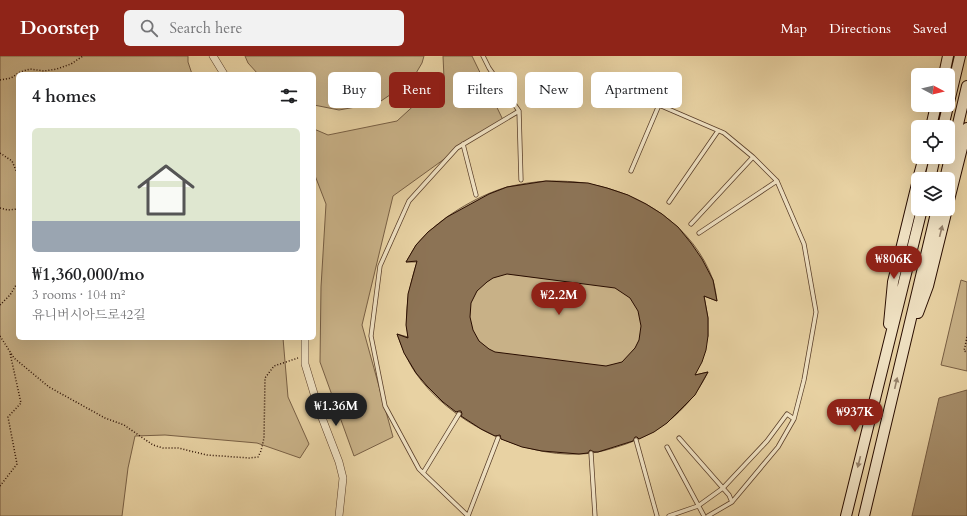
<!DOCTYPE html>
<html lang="en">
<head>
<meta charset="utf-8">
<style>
  :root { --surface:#fff; --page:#f2f2f2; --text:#202124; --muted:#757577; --accent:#8f2418 }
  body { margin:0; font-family:Cardo,"Noto Serif KR",serif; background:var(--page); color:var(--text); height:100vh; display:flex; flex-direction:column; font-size:15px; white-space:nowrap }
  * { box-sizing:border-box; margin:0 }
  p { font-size:13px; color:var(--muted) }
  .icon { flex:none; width:22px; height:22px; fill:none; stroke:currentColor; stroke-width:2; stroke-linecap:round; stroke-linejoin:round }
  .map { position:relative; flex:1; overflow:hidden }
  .drawer { position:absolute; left:16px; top:16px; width:300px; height:268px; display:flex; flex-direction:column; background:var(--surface); border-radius:6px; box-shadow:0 4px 16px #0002 }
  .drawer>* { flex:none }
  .top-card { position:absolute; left:328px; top:16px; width:380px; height:36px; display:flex; gap:8px }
  .needle { width:26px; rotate:97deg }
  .fabs { position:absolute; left:911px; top:12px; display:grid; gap:8px }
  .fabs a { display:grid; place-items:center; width:44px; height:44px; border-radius:6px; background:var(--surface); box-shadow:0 4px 16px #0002; font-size:20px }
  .price { position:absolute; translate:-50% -34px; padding:0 9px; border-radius:14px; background:var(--accent); color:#fff; font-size:13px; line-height:26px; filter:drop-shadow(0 1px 2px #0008) }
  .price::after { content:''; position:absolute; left:50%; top:24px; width:12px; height:9px; margin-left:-6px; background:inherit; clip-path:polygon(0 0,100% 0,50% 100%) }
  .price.active { background:#222; color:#fff }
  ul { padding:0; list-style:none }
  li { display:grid; align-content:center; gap:8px; height:212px; padding:0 16px }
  li span { display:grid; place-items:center; height:124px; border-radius:6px; color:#555 }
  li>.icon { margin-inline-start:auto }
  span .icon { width:72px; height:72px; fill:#fffc; stroke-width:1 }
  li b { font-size:17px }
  h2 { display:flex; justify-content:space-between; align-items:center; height:48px; padding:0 16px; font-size:17px }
  .chip { padding:0 14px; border-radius:6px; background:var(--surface); box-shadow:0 4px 16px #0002; font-size:14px; line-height:36px }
  .chip.active { background:var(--accent); color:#fff }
  header { display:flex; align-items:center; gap:24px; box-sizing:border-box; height:56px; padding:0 20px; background:var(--accent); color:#fff }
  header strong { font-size:19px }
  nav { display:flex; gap:22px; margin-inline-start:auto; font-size:14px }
  .search { width:280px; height:36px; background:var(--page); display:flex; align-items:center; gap:10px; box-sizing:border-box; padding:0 14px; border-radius:6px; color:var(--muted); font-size:15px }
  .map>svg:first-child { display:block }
  .green { fill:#c8b187; stroke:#785f44 }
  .water { fill:#a78f6c; stroke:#755b41 }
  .building { fill:#8c7355; stroke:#290d00; fill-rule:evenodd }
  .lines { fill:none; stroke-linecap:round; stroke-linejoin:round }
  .lane-casing { stroke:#593e29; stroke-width:5 }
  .street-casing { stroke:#593e29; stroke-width:8 }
  .secondary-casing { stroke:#290d00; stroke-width:12 }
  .path { stroke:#290d00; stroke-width:1.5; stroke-dasharray:1 2; stroke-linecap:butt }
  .lane { stroke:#f0e2c3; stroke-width:3.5 }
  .street { stroke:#f0e2c3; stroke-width:7 }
  .secondary { stroke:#f0e2c3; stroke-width:10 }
  .oneway { fill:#96826b }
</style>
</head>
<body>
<header>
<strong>Doorstep</strong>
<div class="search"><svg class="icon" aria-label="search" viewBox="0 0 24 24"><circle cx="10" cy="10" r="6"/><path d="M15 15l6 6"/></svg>Search here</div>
<nav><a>Map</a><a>Directions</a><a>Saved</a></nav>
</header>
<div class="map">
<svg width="967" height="460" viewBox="0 0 967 460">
  <rect width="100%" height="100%" fill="#e8d2a3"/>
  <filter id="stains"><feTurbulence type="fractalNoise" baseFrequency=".005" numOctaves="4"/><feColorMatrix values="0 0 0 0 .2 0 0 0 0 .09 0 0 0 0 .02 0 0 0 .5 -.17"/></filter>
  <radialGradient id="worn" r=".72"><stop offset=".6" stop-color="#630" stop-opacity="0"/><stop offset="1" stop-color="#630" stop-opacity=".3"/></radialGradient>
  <!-- green -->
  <path class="green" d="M 0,0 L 188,0 L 188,6 L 192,18 L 18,18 L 18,282 L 283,282 L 288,341 L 309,388 L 300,402 L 257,387 L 165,379 L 135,380 L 128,412 L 122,460 L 0,460 Z
    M 245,0 L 424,0 L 422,7 L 412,24 L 378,47 L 339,54 L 314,49 L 314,18 L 258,18 L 248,7 Z
    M 443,0 L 472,0 L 503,64 L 461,91 L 393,140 L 362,269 L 393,381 L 354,400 L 320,306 L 321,231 L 326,148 L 314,117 L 314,73 L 328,79 L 397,65 L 444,22 Z
    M 546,125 C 560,125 575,125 589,128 C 642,137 694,171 713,224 C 715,231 716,238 717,245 L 704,240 L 708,262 L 708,280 L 695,319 L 708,316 C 691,351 663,375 626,388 C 611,393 595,398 579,398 C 521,401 448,365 415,316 C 407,304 402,291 397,278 L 408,281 C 404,255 409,231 417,206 L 406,206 C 410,200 413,193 417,188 C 438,163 476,140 507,131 C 520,128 533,126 546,125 Z
    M 961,224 L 967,226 L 967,315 L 941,309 Z"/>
  <!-- water -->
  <path class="water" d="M 967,334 L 967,460 L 912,460 L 939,342 Z"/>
  <!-- building -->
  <path class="building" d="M 546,125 L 588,127 L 607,132 L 628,139 L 646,148 L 662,158 L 678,171 L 691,187 L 702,203 L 713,224 L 717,245 L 704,240 L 708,262 L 708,280 L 706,294 L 702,306 L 695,319 L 708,316 L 695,339 L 667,367 L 654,376 L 639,383 L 637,381 L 635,381 L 633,385 L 598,396 L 594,396 L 590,394 L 588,397 L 579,398 L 542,395 L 522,391 L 501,383 L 500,379 L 495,380 L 481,373 L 461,360 L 462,358 L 461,355 L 459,355 L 456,356 L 443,346 L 427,330 L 416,317 L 404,297 L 397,278 L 408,282 L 406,269 L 408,238 L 417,205 L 406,206 L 416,189 L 428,176 L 447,161 L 489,138 L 507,131 ZM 507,218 L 615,232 L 630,242 L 638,255 L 641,270 L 639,284 L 635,292 L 622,306 L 606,310 L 495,296 L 489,293 L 479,285 L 473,274 L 470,261 L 471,247 L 477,235 L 487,226 L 493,222 Z"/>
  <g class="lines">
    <defs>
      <path id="lane" d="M 483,0 L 489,12 L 519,55 L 521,124
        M 463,88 L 476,139
        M 631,115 L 659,49 L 724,77 L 753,101 L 777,125 L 804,188 L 816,256 L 804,324 L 794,363 L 778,391 L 732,446 L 708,460
        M 669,146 L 718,75
        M 691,168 L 753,101
        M 699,177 L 777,125
        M 679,382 L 729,439 L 732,446
        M 636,384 L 657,460
        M 667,391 L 704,460
        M 591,397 L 595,460
        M 423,417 L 459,358
        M 468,460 L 419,413 L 385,350 L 371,280 L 380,210 L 409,145 L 457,92 L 519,55
        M 468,460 L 498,382
        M 669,460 L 698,450 L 723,432 L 767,385 L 787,358 L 794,363"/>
      <path id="street" d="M 213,0 L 224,18
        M 305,282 L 305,308 L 319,354 L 339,406 L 343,422 L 339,460"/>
      <path id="secondary" d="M 944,19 L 948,0
        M 931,71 L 936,49
        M 943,71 L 960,0
        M 918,123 L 924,101
        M 930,123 L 935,101
        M 945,123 L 967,30
        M 948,148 L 967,72
        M 918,257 L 928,230 L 947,153
        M 889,268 L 893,226 L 918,124
        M 846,460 L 922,153
        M 864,460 L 937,153"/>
    </defs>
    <!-- lane casing -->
    <use href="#lane" class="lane-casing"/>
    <!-- street casing -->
    <use href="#street" class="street-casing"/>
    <!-- secondary casing -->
    <use href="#secondary" class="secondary-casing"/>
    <!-- path -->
    <path class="path" d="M 0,24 L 11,22 L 20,16 L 30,13 L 44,15 L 57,13 L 71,8 L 83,0
      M 0,97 L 12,105 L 18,119
      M 0,152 L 8,154 L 18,153
      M 0,249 L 10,239 L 18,226
      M 0,280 L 14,302 L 49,331 L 105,362 L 124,369 L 153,389 L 163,392 L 178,392 L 207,399 L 249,402 L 258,401 L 261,395 L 264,382 L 265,322 L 274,310 L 298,302
      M 967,281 L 964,295 L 967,296
      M 0,430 L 17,408 L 8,361 L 21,347 L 10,297"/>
    <!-- lane -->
    <use href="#lane" class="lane"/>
    <!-- street -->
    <use href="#street" class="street"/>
    <!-- secondary -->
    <use href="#secondary" class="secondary"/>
  </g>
  <!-- one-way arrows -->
  <defs><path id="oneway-solid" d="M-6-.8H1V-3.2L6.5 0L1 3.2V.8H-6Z"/></defs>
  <g class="oneway">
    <use href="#oneway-solid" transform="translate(941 175) rotate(-76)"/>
    <use href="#oneway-solid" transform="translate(896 327) rotate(-77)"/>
    <use href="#oneway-solid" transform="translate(859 406) rotate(104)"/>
  </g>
  <rect width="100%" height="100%" filter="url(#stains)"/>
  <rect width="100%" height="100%" fill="url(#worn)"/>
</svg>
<div class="fabs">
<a><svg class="needle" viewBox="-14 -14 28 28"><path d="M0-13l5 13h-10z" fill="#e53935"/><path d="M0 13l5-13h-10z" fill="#757577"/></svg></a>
<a><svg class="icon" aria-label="locate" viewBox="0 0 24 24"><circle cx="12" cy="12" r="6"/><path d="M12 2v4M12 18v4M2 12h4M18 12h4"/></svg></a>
<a><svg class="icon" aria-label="layers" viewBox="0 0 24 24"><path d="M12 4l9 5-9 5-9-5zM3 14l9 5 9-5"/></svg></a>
</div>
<b class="price" style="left:894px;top:224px">₩806K</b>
<b class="price" style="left:559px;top:260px">₩2.2M</b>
<b class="price active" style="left:336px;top:371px">₩1.36M</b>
<b class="price" style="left:855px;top:377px">₩937K</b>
<div class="top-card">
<a class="chip">Buy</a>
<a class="chip active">Rent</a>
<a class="chip">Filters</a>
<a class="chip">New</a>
<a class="chip">Apartment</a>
</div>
<section class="drawer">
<h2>4 homes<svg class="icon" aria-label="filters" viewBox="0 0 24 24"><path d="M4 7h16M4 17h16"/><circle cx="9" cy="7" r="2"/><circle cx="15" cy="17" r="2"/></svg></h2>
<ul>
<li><span style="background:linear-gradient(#dfe7d0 75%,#9aa5b1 0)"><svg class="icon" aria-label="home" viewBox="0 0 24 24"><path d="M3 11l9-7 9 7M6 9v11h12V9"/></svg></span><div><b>₩1,360,000/mo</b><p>3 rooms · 104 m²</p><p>유니버시아드로42길</p></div></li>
</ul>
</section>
</div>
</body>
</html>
